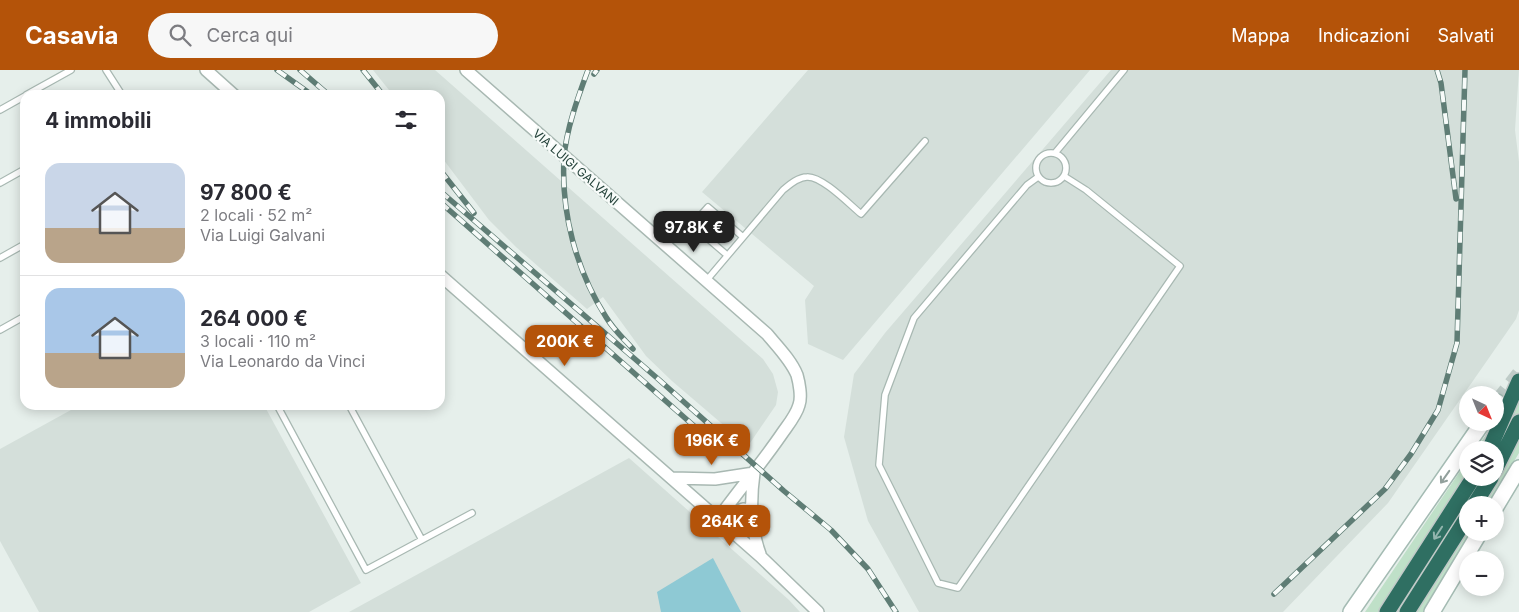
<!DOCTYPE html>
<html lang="it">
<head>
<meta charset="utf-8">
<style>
  :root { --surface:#fff; --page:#f7f7f7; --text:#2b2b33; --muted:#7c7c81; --line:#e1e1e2; --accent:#b45309 }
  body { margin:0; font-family:Inter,sans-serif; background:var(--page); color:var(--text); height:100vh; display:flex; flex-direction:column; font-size:19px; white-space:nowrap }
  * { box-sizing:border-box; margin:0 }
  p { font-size:16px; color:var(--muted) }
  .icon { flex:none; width:28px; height:28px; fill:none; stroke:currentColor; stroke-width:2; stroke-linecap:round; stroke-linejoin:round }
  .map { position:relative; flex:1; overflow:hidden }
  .side { position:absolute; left:20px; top:20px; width:425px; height:320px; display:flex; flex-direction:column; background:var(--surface); border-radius:15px; box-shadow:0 2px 12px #0003 }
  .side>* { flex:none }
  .needle { width:32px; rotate:137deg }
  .fabs { position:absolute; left:1459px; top:316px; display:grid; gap:10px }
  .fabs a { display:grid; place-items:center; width:45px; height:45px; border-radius:50%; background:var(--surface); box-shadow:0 2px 12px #0003; font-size:25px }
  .price { position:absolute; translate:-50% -42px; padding:0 11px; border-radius:10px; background:var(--accent); color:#fff; font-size:16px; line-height:32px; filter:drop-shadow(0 1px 2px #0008) }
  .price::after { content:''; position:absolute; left:50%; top:30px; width:15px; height:11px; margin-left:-8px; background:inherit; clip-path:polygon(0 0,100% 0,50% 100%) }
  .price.current { background:#222; color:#fff }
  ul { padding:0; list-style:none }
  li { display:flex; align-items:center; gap:15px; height:125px; padding:0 25px }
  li+li { border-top:1px solid var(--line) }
  li span { display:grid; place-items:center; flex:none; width:140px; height:100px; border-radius:15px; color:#555 }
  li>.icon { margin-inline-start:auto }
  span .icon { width:60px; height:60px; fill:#fffc; stroke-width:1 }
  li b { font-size:21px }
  h2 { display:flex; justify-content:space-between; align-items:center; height:60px; padding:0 25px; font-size:21px }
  header { display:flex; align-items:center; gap:30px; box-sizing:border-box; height:70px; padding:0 25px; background:var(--accent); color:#fff }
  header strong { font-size:24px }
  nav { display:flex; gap:28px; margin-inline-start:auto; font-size:18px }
  .search { width:350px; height:45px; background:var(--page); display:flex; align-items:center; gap:12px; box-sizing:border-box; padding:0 18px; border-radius:28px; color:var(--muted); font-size:19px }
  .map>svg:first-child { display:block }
  .built { fill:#d4dfda }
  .green { fill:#bfe0c8 }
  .water { fill:#8ec9d4 }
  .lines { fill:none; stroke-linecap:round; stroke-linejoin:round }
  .secondary-tunnel { stroke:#bfccc8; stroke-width:15; stroke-dasharray:15 8; stroke-linecap:butt }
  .lane-casing { stroke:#a8b8b2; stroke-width:8 }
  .street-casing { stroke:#a8b8b2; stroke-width:14 }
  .secondary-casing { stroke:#a4bbb3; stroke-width:18 }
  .highway-casing { stroke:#c2cac8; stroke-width:18 }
  .lane { stroke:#fff; stroke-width:5.5 }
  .street { stroke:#fff; stroke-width:11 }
  .secondary { stroke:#fff; stroke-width:15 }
  .highway { stroke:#2f6f62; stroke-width:15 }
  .rail-casing { stroke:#5f7d75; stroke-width:5.5 }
  .rail { stroke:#f7fbf9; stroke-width:4; stroke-dasharray:11; stroke-linecap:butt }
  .oneway { stroke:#92a09c }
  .oneway2 { stroke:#93b5ae }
  .labels { text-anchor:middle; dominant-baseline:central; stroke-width:4.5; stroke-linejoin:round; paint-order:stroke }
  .street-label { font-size:12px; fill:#24423a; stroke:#f7fbf9 }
</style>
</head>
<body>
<header>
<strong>Casavia</strong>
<div class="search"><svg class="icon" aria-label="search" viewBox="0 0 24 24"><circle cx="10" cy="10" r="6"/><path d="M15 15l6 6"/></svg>Cerca qui</div>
<nav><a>Mappa</a><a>Indicazioni</a><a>Salvati</a></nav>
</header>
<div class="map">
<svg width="1519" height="542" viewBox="0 0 1519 542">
  <rect width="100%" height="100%" fill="#e6efeb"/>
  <!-- built -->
  <path class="built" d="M 373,0 L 435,0 L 763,289 L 773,304 L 778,322 L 776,335 L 748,376 L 672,311 L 646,286 L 603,227 L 587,239 L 516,177 L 489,150 L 440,85 L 440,25 L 393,25 Z
    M 808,0 L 1090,0 L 843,290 L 808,274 L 805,230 L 814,216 L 702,122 Z
    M 1111,0 L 1519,0 L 1515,60 L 1519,92 L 1519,240 L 1516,249 L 1388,433 L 1283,542 L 919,542 L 868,451 L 844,367 L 854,304 L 885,263 Z
    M 80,335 L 264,335 L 361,513 L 309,542 L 39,542 L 0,471 L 0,379 Z
    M 629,388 L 789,530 L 800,542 L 349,542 Z"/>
  <!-- green -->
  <path class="green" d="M 1519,319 L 1519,383 L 1488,435 L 1468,435 L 1468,462 L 1472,463 L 1423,542 L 1365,542 L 1467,391 L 1468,408 L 1495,408 L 1495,380 L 1475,380 Z"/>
  <!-- water -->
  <path class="water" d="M 713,488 L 741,542 L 661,542 L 657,522 Z"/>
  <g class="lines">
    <!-- secondary-tunnel -->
    <path class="secondary-tunnel" d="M 1497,332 L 1519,304"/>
    <defs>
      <path id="lane" d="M 106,0 L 122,25
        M 26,25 L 71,0
        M 0,40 L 25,26
        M1036 98a15 15 0 1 1 30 0a15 15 0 1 1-30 0Z
        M 1055,83 L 1124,0
        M 1038,107 L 1027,115 L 914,248 L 885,325 L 879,395 L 938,513 L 958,518 L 1180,196 L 1086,120 L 1064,106
        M 0,113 L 25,99
        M 727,185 L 692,155 L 708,137 L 743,167
        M 0,188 L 25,174
        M 706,211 L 783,120 C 789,115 798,107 807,107 C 822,106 849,134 861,144 L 925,71
        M 0,260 L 25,246
        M 277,335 L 366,500 L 472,443
        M 349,335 L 422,470"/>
      <path id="street" d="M 206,0 L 234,25
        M 466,0 L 767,264 C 777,276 791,290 797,305 C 799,312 802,327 799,335 C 796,346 787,356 781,365 C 761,394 739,420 718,449
        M 440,205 L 760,486 L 818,542
        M 754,403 C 750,431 750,457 760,484
        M 672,408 L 715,409 L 754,403
        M 718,449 L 743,439 L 751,440"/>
      <path id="secondary" d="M 1495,335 L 1497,332
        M 1495,438 L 1519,398
        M 1351,542 L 1483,352
        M 1432,542 L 1480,462"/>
      <path id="highway" d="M 1489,380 L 1519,311
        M 1495,400 L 1519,352
        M 1474,435 L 1491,408
        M 1387,542 L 1473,408
        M 1407,542 L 1468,446"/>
    </defs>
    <!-- lane casing -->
    <use href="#lane" class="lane-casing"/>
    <!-- street casing -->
    <use href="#street" class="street-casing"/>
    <!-- secondary casing -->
    <use href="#secondary" class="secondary-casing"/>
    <!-- highway casing -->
    <use href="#highway" class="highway-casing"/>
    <!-- lane -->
    <use href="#lane" class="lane"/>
    <!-- street -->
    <use href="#street" class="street"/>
    <!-- secondary -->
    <use href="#secondary" class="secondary"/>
    <!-- highway -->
    <use href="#highway" class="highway"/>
    <defs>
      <path id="rail" d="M 277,0 L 312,25
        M 300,0 L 329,25
        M 363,0 L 383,25
        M 588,0 C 578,27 566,60 564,88 C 561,143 576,200 606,247 C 613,259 624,269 633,279
        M 1437,0 L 1441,13 L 1456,129
        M 594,4 L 597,0
        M 440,100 L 474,143
        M 440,121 L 657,308 L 784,421 L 831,460 L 868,499 L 896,542
        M 440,132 L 702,363
        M 1274,524 L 1385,419 L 1411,384 L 1438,340 L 1457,273 L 1465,0"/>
    </defs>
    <!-- rail casing -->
    <use href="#rail" class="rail-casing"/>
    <!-- rail -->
    <use href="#rail" class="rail"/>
  </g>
  <!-- one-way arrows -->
  <defs><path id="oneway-shaft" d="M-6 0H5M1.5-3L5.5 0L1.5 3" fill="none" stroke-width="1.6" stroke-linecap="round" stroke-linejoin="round" transform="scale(1.25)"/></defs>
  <use class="oneway" href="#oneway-shaft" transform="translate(1445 407) rotate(125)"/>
  <use class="oneway2" href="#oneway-shaft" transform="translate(1438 463) rotate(123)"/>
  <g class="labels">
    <!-- street labels -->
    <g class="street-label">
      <text transform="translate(576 97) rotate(41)">VIA LUIGI GALVANI</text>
    </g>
  </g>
</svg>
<div class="fabs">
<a><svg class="needle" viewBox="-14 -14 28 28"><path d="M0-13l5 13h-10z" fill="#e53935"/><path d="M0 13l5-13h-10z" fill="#7c7c81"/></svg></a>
<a><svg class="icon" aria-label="layers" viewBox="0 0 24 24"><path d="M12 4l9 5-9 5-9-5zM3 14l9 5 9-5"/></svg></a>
<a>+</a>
<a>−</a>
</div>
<b class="price current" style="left:694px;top:183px">97.8K €</b>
<b class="price" style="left:565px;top:297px">200K €</b>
<b class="price" style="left:712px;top:396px">196K €</b>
<b class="price" style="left:730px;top:477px">264K €</b>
<section class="side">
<h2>4 immobili<svg class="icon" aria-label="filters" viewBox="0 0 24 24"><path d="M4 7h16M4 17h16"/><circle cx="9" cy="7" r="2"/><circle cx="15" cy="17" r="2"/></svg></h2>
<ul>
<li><span style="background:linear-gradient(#c9d6e8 65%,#b9a48a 0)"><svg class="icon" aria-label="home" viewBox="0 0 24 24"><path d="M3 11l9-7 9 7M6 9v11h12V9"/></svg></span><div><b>97 800 €</b><p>2 locali · 52 m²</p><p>Via Luigi Galvani</p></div></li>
<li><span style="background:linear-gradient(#a9c7e8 65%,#b9a48a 0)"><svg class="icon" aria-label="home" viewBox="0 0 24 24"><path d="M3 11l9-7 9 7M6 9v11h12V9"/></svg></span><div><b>264 000 €</b><p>3 locali · 110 m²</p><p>Via Leonardo da Vinci</p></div></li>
</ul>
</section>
</div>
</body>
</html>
